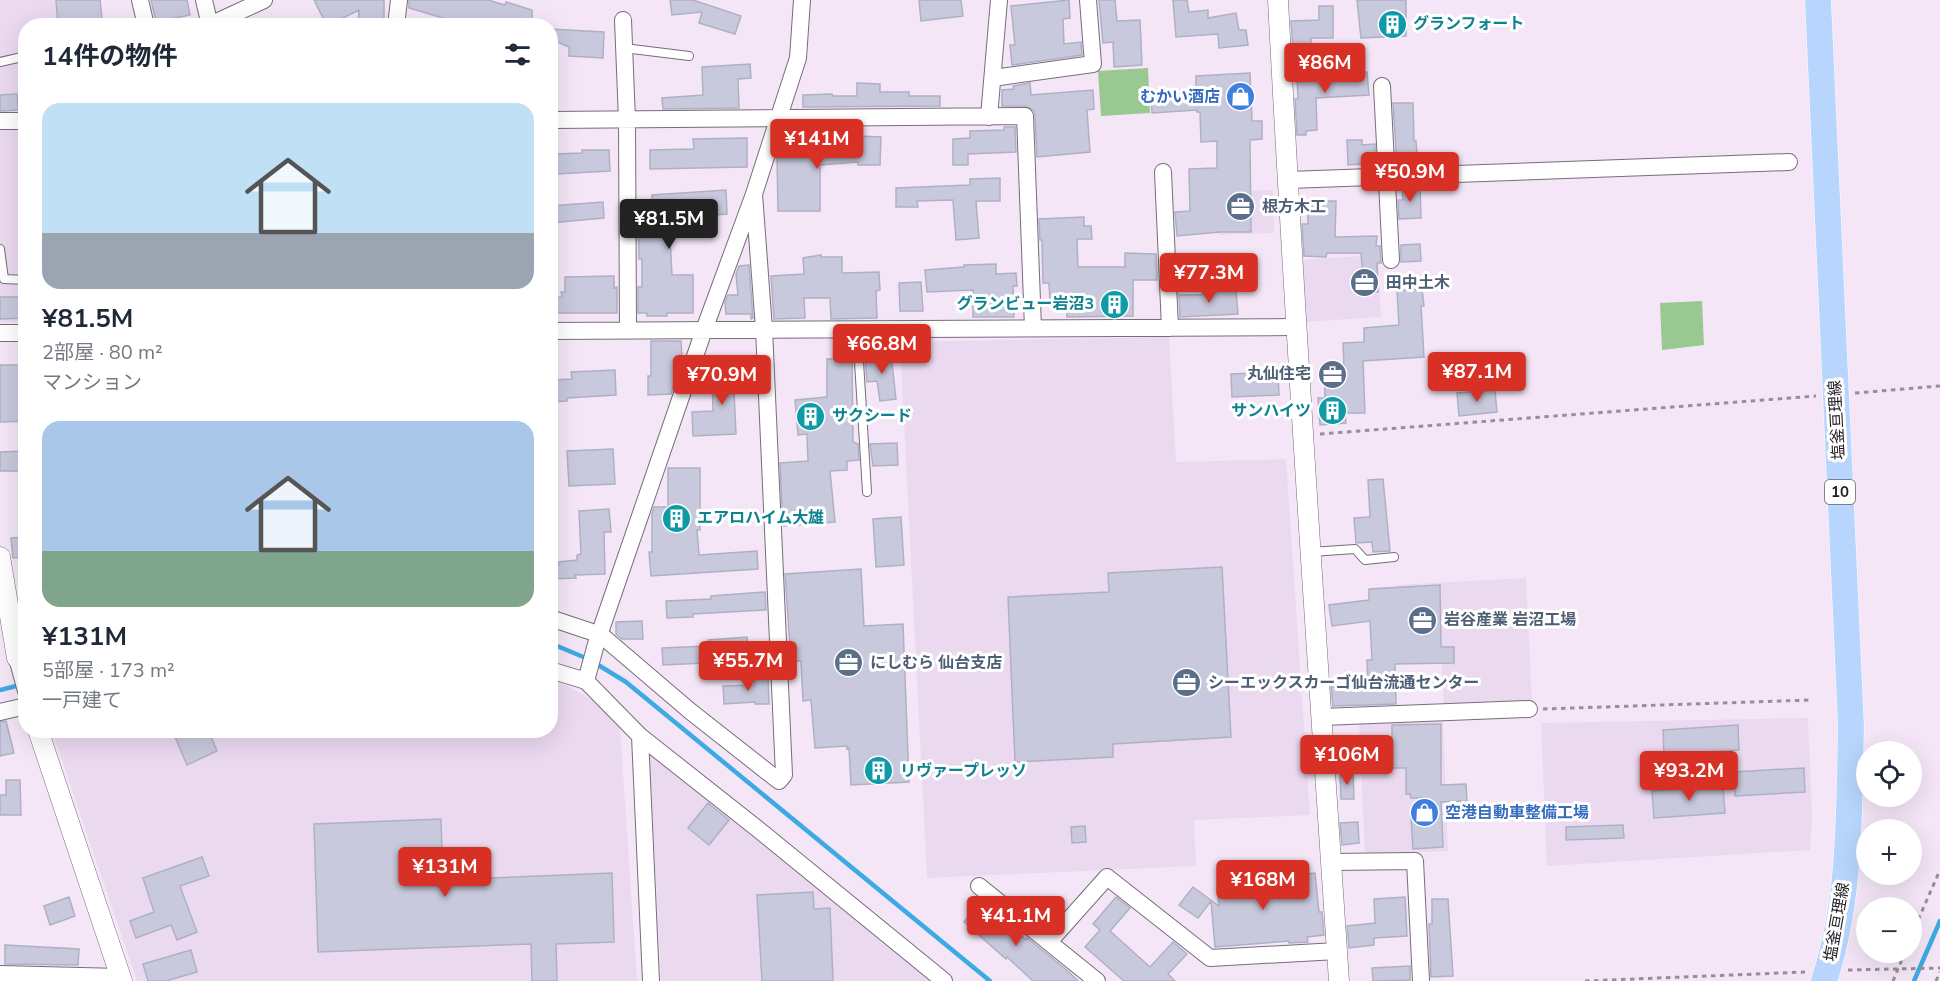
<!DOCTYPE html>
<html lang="ja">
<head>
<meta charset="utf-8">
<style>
  :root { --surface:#fff; --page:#f6f6f7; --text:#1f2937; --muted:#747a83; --accent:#d93025 }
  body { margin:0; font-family:"Nunito Sans","Noto Sans JP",sans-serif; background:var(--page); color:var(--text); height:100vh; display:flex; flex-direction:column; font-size:22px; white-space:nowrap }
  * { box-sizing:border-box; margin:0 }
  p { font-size:20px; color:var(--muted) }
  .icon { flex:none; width:33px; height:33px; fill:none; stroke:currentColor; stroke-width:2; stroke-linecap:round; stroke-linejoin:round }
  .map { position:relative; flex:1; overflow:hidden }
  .panel { position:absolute; left:18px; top:18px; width:540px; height:720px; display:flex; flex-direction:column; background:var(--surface); border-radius:24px; box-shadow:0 6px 24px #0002 }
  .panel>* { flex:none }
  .buttons { position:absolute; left:1856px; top:741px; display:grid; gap:12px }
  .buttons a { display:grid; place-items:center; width:66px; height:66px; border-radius:50%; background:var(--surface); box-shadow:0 6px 24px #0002; font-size:30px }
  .price { position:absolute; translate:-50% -51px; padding:0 14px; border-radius:6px; background:var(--accent); color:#fff; font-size:20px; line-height:39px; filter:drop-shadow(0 2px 3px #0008) }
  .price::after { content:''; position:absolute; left:50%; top:36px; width:18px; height:14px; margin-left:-9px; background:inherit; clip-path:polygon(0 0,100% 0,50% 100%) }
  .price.current { background:#222; color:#fff }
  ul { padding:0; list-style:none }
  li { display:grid; align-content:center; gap:12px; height:318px; padding:0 24px }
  li span { display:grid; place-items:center; height:186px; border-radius:18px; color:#555 }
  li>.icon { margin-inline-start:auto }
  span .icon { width:108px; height:108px; fill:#fffc; stroke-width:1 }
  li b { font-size:26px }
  h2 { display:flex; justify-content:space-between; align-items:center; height:72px; padding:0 24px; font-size:26px }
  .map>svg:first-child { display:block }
  .built { fill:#ebd9f0 }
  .green { fill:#99c891 }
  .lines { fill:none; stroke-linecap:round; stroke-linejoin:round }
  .stream { stroke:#3eaae4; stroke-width:4.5 }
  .building { fill:#c9c9dd; stroke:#b0b0c4; stroke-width:1.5 }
  .service-casing { stroke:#786c7b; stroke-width:10 }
  .minor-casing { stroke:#786c7b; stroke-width:18 }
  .tertiary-casing { stroke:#786c7b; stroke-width:21 }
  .primary-casing { stroke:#fff; stroke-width:27 }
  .path { stroke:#988e9a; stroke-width:3; stroke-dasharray:4.5 4.5; stroke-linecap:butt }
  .service { stroke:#fff; stroke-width:8 }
  .minor { stroke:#fff; stroke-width:16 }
  .tertiary { stroke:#fff; stroke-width:20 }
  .primary { stroke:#b8d6fd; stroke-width:26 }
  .labels { text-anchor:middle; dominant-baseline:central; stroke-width:6; stroke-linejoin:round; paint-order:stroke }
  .shield { fill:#fff; stroke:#646165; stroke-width:1.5 }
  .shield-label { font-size:15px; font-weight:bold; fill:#221d23 }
  .culture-label { font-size:16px; font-weight:bold; fill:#0d838f; stroke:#fff; text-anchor:start }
  .shop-label { font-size:16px; font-weight:bold; fill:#366cbe; stroke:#fff; text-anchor:end }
  .service-label { font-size:16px; font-weight:bold; fill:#4e5e75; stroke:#fff; text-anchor:start }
  .street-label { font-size:16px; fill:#221d23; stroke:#fff }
</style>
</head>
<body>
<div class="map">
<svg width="1940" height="981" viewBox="0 0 1940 981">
  <rect width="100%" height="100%" fill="#f4e6f7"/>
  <!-- built -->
  <path class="built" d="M 0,0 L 79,0 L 81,25 L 26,26 L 25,114 L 0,114 Z
    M 0,127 L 25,128 L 25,321 L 0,322 Z
    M 1273,190 L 1274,233 L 1218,235 L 1217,192 Z
    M 1378,255 L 1381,317 L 1303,322 L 1299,260 Z
    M 1169,337 L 1176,462 L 1286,459 L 1310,815 L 1194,820 L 1196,866 L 927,878 L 900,342 Z
    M 1526,578 L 1532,705 L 1444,710 L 1441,648 L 1398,650 L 1395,585 Z
    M 551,678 L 605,706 L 620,728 L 637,981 L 137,981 L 52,731 L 550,730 Z
    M 1808,718 L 1812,815 L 1810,850 L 1547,866 L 1541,723 Z
    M 1443,720 L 1448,851 L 1365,855 L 1359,724 Z
    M 649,750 L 933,981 L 661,981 Z"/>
  <!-- green -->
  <path class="green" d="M 1148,68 L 1150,113 L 1101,116 L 1098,71 Z
    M 1702,301 L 1704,345 L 1662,350 L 1660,303 Z"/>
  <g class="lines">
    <!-- stream -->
    <path class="stream" d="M 550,643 L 588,659
      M 595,663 L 626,682 L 990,981
      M 0,690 L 20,685
      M 1914,981 L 1940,921"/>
  </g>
  <!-- building -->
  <path class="building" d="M 56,0 L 100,0 L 102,19 L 79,21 L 79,26 L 58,26 Z
    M 151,0 L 187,0 L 190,15 L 156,22 Z
    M 314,0 L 384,0 L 384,26 L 358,26 L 359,10 L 327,26 Z
    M 409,0 L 488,0 L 505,5 L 506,2 L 532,10 L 532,26 L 518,26 L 500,19 L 500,26 L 452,26 L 453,21 L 409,8 Z
    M 670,0 L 693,0 L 741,16 L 735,34 L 699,23 L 702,12 L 672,15 Z
    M 919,0 L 961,0 L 963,16 L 921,21 Z
    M 1069,0 L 1070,18 L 1063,19 L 1064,44 L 1081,42 L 1082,55 L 1012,65 L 1010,45 L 1015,45 L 1011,6 Z
    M 1099,0 L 1115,0 L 1117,21 L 1140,20 L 1142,65 L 1114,67 L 1113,42 L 1103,43 Z
    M 1173,0 L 1187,0 L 1189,12 L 1208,10 L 1208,18 L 1236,13 L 1239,30 L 1246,30 L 1248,45 L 1219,48 L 1218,34 L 1176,37 Z
    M 1357,0 L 1406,0 L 1406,36 L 1361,38 Z
    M 1319,6 L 1333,6 L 1333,38 L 1311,38 L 1311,46 L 1293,47 L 1291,21 L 1319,20 Z
    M 550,29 L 604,32 L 603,58 L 569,56 L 569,47 L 550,39 Z
    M 750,64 L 751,78 L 738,79 L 739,108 L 663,109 L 662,98 L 703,95 L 702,67 Z
    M 1367,72 L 1369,95 L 1316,98 L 1317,130 L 1306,131 L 1306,135 L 1297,135 L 1295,99 L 1298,99 L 1297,75 Z
    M 1250,73 L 1252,121 L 1262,121 L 1262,139 L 1250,140 L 1251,232 L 1220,232 L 1177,236 L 1175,212 L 1190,211 L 1189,169 L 1217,168 L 1217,141 L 1201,142 L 1200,112 L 1197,112 L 1197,110 L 1152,113 L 1151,92 L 1196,89 L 1196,76 Z
    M 857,83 L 880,84 L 880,92 L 909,92 L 909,96 L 940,96 L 940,106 L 803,107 L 803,95 L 832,94 L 833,96 L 857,96 Z
    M 1030,83 L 1031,95 L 1093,90 L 1094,109 L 1087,110 L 1090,152 L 1037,157 L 1035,116 L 1034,110 L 1025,106 L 1002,106 L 1002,90 L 1014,89 L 1013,86 Z
    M 17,94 L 18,110 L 0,111 L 0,95 Z
    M 1393,103 L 1413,103 L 1414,141 L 1416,141 L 1418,165 L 1397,166 Z
    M 1004,127 L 1015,127 L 1016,152 L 968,154 L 968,165 L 953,165 L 953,139 L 970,138 L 970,131 L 1004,130 Z
    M 858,136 L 881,137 L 880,165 L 858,165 L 858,162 L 820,165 L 820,211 L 778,211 L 777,157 L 778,154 L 792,153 L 791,141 L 822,139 L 822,149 L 858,146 Z
    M 747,138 L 747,167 L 650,169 L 650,150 L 694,149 L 693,139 Z
    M 1347,140 L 1362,140 L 1362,145 L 1375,144 L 1375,163 L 1348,165 Z
    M 582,150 L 609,150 L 610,171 L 556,174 L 555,154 L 582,153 Z
    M 1000,178 L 1000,201 L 976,201 L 979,238 L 956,240 L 953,200 L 917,201 L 918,207 L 896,207 L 896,188 L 970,185 L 970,179 Z
    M 1402,186 L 1420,186 L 1421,218 L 1399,219 L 1398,200 L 1403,200 Z
    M 726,190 L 727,214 L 669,218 L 672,275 L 693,275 L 693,313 L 667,313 L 667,316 L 647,316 L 647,313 L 638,313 L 638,287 L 642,287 L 642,259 L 639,259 L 638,204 L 652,203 L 652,195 Z
    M 1308,201 L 1336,201 L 1335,237 L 1377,236 L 1376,246 L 1380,246 L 1381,263 L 1377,263 L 1378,292 L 1364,292 L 1361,253 L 1327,253 L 1326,257 L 1304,256 L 1302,224 L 1308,224 Z
    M 603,202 L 604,218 L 550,223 L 550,206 Z
    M 1084,217 L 1084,226 L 1091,226 L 1092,239 L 1077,239 L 1078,267 L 1125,267 L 1125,253 L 1156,254 L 1157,280 L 1133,280 L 1133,316 L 1067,317 L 1066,300 L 1050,301 L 1049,283 L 1043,283 L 1042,240 L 1040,240 L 1039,219 Z
    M 1420,244 L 1421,261 L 1401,262 L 1401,245 Z
    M 821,255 L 821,257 L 842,257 L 842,273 L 879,272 L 880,290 L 876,291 L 877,318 L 831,319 L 830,298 L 804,298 L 805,318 L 774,319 L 771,276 L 804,274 L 803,258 Z
    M 996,264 L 996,274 L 1016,273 L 1017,286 L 1013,286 L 1014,317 L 973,317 L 973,290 L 927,292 L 925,270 L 964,267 L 964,265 Z
    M 749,265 L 753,318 L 751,319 L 751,314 L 726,314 L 725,302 L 728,295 L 738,295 L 736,274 L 739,266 Z
    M 614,276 L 614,288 L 617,287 L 617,313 L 550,313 L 550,298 L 562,297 L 561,292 L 565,292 L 565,277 Z
    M 921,282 L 923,311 L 900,311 L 899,283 Z
    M 1422,289 L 1424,306 L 1421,306 L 1424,357 L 1363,361 L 1365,413 L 1345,413 L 1346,423 L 1320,425 L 1318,398 L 1325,398 L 1324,368 L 1344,367 L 1343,343 L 1364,342 L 1364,328 L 1399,325 L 1397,291 Z
    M 1236,290 L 1238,314 L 1180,317 L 1179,295 L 1202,295 L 1202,293 Z
    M 0,297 L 25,297 L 25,318 L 0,319 Z
    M 651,341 L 681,341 L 682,357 L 675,358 L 675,381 L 671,394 L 648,395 L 648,376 L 651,376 Z
    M 891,354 L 896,399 L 880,401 L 877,381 L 867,382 L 865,356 Z
    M 827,359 L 852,359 L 853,442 L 858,444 L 859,460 L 847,461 L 847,470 L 830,471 L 835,522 L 783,526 L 780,463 L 808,461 L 807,434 L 798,435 L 795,400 L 827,397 Z
    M 0,365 L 26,365 L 26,421 L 0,422 Z
    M 615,370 L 616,395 L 567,398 L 567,401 L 550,402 L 550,380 L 572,379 L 571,372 Z
    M 1278,372 L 1279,395 L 1232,397 L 1231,374 Z
    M 712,374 L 752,374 L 752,391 L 734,391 L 736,434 L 693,436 L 692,412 L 713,411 Z
    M 1495,390 L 1497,412 L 1459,416 L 1457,393 Z
    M 897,443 L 898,465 L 873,466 L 870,444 Z
    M 613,449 L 615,484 L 569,486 L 567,451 Z
    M 26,451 L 26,471 L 0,471 L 0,452 Z
    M 668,468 L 700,468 L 700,530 L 697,530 L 699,555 L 757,551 L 758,569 L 651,576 L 649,552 L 652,552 L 652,514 L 654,507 L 668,507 Z
    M 1383,479 L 1390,551 L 1373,552 L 1372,542 L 1356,543 L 1354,518 L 1370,517 L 1368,480 Z
    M 609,509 L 611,532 L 604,532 L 605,574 L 575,575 L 576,578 L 550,579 L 550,565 L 559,565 L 559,562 L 577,560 L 577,555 L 581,554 L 579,511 Z
    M 901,517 L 904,565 L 876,567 L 873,519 Z
    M 26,537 L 26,557 L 13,558 L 11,538 Z
    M 1222,567 L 1231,737 L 1113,744 L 1113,757 L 1015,762 L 1008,597 L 1109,592 L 1108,573 Z
    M 861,569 L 864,626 L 903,624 L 909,782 L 851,785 L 849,748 L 847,749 L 847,746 L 815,748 L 811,700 L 803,701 L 801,661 L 791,661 L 785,574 Z
    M 1440,585 L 1441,647 L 1454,647 L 1454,663 L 1395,664 L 1396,704 L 1333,706 L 1331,687 L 1368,686 L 1367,660 L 1372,660 L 1370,621 L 1332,626 L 1329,605 L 1369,600 L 1369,589 Z
    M 765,592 L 766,610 L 693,614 L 693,617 L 667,618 L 666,601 L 711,599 L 711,596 Z
    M 642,621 L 643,639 L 622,639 L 616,634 L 616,622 Z
    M 747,637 L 749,661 L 663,665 L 662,648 L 708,646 L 708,640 Z
    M 768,675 L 769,704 L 755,704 L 755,702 L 724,704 L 723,686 L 755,685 L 754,676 Z
    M 6,721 L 14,753 L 0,756 L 0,722 Z
    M 1441,724 L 1441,785 L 1466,784 L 1467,801 L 1441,802 L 1443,847 L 1413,849 L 1411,818 L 1429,816 L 1428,798 L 1411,798 L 1410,794 L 1406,794 L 1406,768 L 1392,768 L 1392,725 Z
    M 1738,725 L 1739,750 L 1664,754 L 1663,730 Z
    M 172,730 L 208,730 L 217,751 L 187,765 Z
    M 1804,768 L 1805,792 L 1735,796 L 1734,772 Z
    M 1340,773 L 1353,773 L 1354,799 L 1341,799 Z
    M 6,780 L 20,780 L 21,815 L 0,815 L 0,795 L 6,795 Z
    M 1723,786 L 1725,813 L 1654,818 L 1652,791 Z
    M 708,803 L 729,820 L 709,845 L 688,828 Z
    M 441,819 L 443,880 L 612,873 L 614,942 L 556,944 L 557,981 L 532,981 L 531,944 L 318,952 L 314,824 Z
    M 1358,822 L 1359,843 L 1342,845 L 1340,823 Z
    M 1623,825 L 1624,838 L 1566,840 L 1566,827 Z
    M 1085,826 L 1086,842 L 1072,843 L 1071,827 Z
    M 202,857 L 209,876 L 180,886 L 197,932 L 177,940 L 171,925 L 136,938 L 130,921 L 154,912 L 143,878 Z
    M 1315,873 L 1319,912 L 1322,912 L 1324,935 L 1307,937 L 1308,942 L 1289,943 L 1289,941 L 1215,947 L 1211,901 L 1198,918 L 1179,905 L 1193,887 L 1219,906 L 1217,887 L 1263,883 L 1263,878 Z
    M 813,892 L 814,909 L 830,908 L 833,981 L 762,981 L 757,895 Z
    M 69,897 L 75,916 L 50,925 L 44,906 Z
    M 1116,897 L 1130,908 L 1110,931 L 1150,967 L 1173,942 L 1187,954 L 1168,974 L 1175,981 L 1124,981 L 1085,947 L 1100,930 L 1093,924 Z
    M 1405,897 L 1407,936 L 1374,938 L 1374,945 L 1349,948 L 1347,926 L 1375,923 L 1374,899 Z
    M 1432,899 L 1448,899 L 1453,976 L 1431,977 L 1429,924 L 1432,924 Z
    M 981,901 L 1026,940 L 1027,938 L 1069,972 L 1078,981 L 1033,981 L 1007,957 L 1006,959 L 964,922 Z
    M 5,945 L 79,949 L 78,965 L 5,964 Z
    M 191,950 L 197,972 L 166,981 L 148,981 L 143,964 Z
    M 1410,966 L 1410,980 L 1373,981 L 1372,968 Z"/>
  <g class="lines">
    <defs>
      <path id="service" d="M 624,48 L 689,56
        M 0,62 L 22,57
        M 0,249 L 4,279 L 26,280
        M 857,329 L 867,492
        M 1311,552 L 1355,549 L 1365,560 L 1394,557"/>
      <path id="minor" d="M 140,0 L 146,26
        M 204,0 L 210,26
        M 623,20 L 627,120 L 628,331
        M 210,25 L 264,0
        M 396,26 L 399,0
        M 993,78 L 1093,64 L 1088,0
        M 1382,86 L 1391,260
        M 989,117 L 999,0
        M 550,120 L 1025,116 L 1033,328
        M 0,121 L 26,121
        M 1163,172 L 1170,328
        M 1288,180 L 1789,162
        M 550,331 L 1296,327
        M 0,333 L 26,333
        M 550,618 L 601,635 L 690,711 L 779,781 L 784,775 L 764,329 L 754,194
        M 17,658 L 26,691
        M 550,670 L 586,681 L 640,736 L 759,830 L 944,981
        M 586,681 L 596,644 L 704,330 L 754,194 L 798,58 L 802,0
        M 0,712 L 26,706
        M 1322,717 L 1529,709
        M 640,736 L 651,981
        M 1331,862 L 1415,861 L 1421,981
        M 979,886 L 1097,981
        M 1049,942 L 1107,877 L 1210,958 L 1337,951
        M 0,974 L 121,977"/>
      <path id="tertiary" d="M 1278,0 C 1295,327 1317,654 1339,981
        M 0,557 L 17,658
        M 38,730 L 122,981"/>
      <path id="primary" d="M 1818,0 L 1851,726 C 1849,810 1851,900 1824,981"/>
    </defs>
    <!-- service casing -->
    <use href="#service" class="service-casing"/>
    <!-- minor casing -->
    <use href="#minor" class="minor-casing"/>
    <!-- tertiary casing -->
    <use href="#tertiary" class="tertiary-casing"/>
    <!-- primary casing -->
    <use href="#primary" class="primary-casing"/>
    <!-- path -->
    <path class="path" d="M 1855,393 L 1940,386
      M 1320,434 L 1816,396
      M 1543,709 L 1811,700
      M 1911,936 L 1940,870
      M 1848,970 L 1940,968
      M 1585,981 L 1805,972
      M 1893,981 L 1905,952
      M 1936,981 L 1940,972"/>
    <!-- service -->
    <use href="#service" class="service"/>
    <!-- minor -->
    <use href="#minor" class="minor"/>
    <!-- tertiary -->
    <use href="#tertiary" class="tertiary"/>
    <!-- primary -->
    <use href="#primary" class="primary"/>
  </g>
  <!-- icons -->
  <defs>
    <symbol id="building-disc" viewBox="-11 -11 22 22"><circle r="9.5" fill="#0f9aa8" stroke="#fff"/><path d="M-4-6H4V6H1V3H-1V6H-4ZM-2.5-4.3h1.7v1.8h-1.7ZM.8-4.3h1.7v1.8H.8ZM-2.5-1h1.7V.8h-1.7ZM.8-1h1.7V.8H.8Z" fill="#fff"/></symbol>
    <symbol id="shop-disc" viewBox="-11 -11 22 22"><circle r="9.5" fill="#3f7fe0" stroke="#fff"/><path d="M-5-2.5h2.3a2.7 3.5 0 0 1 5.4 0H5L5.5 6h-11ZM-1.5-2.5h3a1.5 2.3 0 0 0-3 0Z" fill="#fff"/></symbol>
    <symbol id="office-disc" viewBox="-11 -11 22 22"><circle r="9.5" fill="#5c6f8a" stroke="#fff"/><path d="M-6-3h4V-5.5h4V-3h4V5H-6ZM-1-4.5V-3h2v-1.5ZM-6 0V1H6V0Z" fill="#fff"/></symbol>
  </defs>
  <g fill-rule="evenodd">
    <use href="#building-disc" x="1376" y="8" width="33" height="33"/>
    <use href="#shop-disc" x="1224" y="80" width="33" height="33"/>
    <use href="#office-disc" x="1224" y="190" width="33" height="33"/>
    <use href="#office-disc" x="1348" y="266" width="33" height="33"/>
    <use href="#building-disc" x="1098" y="288" width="33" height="33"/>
    <use href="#office-disc" x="1316" y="358" width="33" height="33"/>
    <use href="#building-disc" x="1316" y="394" width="33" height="33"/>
    <use href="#building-disc" x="794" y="400" width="33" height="33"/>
    <use href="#building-disc" x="660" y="502" width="33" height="33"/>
    <use href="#office-disc" x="1406" y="604" width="33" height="33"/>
    <use href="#office-disc" x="832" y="646" width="33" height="33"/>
    <use href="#office-disc" x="1170" y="666" width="33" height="33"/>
    <use href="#building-disc" x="862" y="754" width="33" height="33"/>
    <use href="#shop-disc" x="1408" y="796" width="33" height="33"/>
  </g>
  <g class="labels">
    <!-- shield labels -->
    <rect class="shield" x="1825" y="480" width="30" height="24" rx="4.5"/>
    <g class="shield-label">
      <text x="1840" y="492">10</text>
    </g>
    <!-- culture labels -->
    <g class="culture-label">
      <text x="1413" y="24">グランフォート</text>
      <text x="1094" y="304" text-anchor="end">グランビュー岩沼3</text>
      <text x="1311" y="411" text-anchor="end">サンハイツ</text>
      <text x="832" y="416">サクシード</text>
      <text x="697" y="518">エアロハイム大雄</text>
      <text x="900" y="771">リヴァープレッソ</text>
    </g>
    <!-- shop labels -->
    <g class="shop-label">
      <text x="1220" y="97">むかい酒店</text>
      <text x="1445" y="813" text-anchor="start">空港自動車整備工場</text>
    </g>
    <!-- service labels -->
    <g class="service-label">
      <text x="1262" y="207">根方木工</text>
      <text x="1386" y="283">田中土木</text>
      <text x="1311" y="374" text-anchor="end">丸仙住宅</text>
      <text x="1444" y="620">岩谷産業 岩沼工場</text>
      <text x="870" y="663">にしむら 仙台支店</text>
      <text x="1208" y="683">シーエックスカーゴ仙台流通センター</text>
    </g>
    <!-- street labels -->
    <g class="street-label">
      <text transform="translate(1837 420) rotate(-93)">塩釜亘理線</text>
      <text transform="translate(1837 922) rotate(-80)">塩釜亘理線</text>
    </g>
  </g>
</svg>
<div class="buttons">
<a><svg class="icon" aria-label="locate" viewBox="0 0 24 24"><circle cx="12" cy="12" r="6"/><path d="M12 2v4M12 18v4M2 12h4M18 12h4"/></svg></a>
<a>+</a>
<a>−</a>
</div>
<b class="price" style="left:1325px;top:94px">¥86M</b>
<b class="price" style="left:817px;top:170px">¥141M</b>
<b class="price" style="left:1410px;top:203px">¥50.9M</b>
<b class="price current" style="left:669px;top:250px">¥81.5M</b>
<b class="price" style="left:1209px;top:304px">¥77.3M</b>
<b class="price" style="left:882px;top:375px">¥66.8M</b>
<b class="price" style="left:1477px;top:403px">¥87.1M</b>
<b class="price" style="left:722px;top:406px">¥70.9M</b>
<b class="price" style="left:748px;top:692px">¥55.7M</b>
<b class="price" style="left:1347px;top:786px">¥106M</b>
<b class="price" style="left:1689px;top:802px">¥93.2M</b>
<b class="price" style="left:445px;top:898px">¥131M</b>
<b class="price" style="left:1263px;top:911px">¥168M</b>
<b class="price" style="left:1016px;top:947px">¥41.1M</b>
<section class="panel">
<h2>14件の物件<svg class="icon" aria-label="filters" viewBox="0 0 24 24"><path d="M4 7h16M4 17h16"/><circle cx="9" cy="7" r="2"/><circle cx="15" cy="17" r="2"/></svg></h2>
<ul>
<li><span style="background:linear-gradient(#bfe0f5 70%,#9aa5b1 0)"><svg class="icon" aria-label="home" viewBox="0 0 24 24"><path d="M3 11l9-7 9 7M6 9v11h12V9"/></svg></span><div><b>¥81.5M</b><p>2部屋 · 80 m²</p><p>マンション</p></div></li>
<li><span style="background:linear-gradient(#a9c7e8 70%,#7fa58c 0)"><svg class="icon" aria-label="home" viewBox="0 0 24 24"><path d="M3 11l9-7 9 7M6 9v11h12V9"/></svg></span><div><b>¥131M</b><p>5部屋 · 173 m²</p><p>一戸建て</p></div></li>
</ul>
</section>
</div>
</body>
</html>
